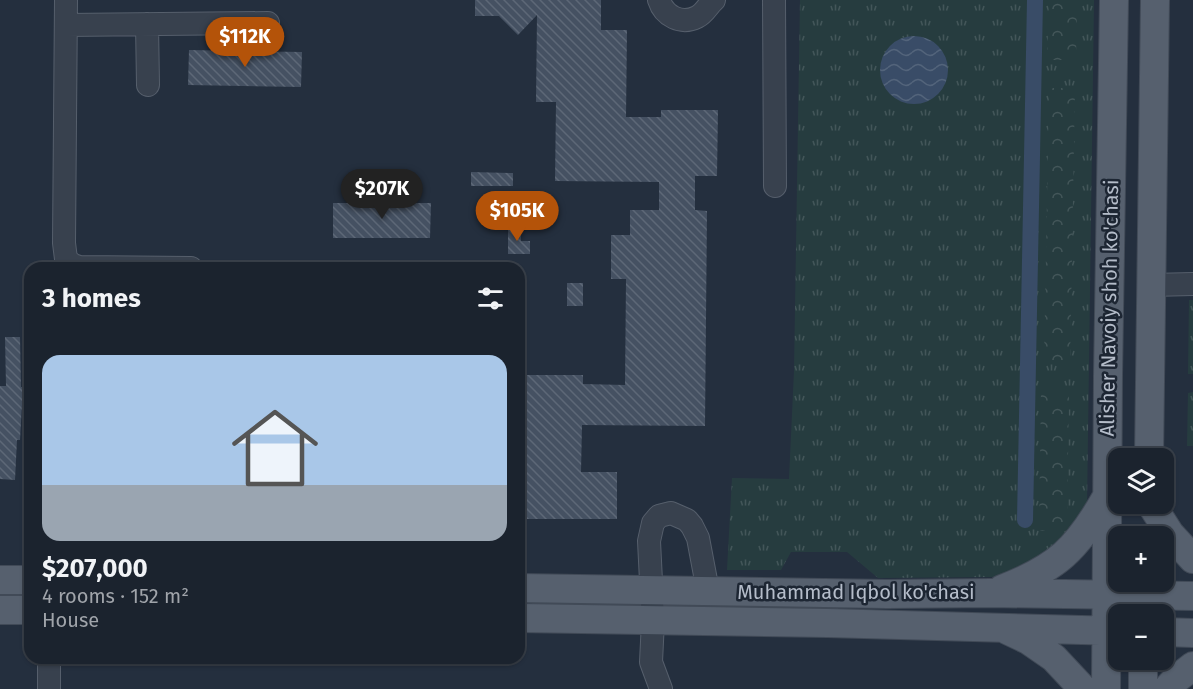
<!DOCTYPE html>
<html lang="en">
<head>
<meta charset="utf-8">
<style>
  :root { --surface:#1b232e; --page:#282f3a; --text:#f1f3f6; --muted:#a0a4aa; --line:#39404a; --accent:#b45309 }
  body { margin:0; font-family:"Fira Sans",sans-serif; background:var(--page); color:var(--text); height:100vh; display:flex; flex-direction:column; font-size:22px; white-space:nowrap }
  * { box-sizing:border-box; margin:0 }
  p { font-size:20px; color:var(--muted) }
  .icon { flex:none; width:33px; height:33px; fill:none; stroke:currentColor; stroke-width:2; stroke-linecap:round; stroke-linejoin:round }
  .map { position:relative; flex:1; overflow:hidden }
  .drawer { position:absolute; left:24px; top:262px; width:501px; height:402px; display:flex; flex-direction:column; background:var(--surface); border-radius:18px; box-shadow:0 2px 4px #0004,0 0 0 2px var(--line) }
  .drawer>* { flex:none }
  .buttons { position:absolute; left:1108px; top:448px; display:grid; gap:12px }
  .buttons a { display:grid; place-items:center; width:66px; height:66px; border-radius:12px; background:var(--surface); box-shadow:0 2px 4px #0004,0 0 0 2px var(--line); font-size:30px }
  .price { position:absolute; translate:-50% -51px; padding:0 14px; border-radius:21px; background:var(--accent); color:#fff; font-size:20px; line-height:39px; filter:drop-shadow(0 2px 3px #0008) }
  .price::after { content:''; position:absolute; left:50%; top:36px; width:18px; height:14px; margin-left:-9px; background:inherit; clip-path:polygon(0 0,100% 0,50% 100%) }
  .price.selected { background:#222; color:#fff }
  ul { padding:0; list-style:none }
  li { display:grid; align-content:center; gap:12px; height:318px; padding:0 18px }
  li+li { border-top:2px solid var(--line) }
  li span { display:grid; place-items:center; height:186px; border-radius:18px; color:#555 }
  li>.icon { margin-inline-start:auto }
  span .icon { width:108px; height:108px; fill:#fffc; stroke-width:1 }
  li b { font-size:26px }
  h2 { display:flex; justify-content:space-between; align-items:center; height:72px; padding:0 18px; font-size:26px }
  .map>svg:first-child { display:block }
  .grass { fill:url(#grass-tufts) }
  .forest { fill:url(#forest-crowns) }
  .water { fill:url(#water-waves) }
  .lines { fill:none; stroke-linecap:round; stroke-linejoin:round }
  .canal { stroke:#394c67; stroke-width:16 }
  .building { fill:url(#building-back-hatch) }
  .minor-casing { stroke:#565f6c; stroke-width:24 }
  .major-casing { stroke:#414a57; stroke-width:30 }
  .minor { stroke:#38414e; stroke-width:22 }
  .major { stroke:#56606e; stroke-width:28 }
  .labels { text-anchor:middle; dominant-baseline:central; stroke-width:5; stroke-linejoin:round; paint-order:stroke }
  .street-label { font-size:20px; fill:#b4bcc9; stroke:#1d2633 }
</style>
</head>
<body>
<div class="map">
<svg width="1193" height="689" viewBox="0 0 1193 689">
  <defs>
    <pattern id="grass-tufts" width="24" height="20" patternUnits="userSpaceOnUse" patternTransform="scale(1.5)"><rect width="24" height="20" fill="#263c3f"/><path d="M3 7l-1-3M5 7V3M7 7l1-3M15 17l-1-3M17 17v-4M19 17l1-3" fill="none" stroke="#435659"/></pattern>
    <pattern id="forest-crowns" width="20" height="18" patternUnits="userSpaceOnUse" patternTransform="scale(1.5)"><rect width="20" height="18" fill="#263c3f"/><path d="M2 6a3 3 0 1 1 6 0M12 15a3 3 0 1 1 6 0" fill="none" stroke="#435659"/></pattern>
    <pattern id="water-waves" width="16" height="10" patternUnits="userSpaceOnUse" patternTransform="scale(1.5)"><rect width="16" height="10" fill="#394c67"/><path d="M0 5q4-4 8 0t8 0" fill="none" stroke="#53647b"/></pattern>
    <pattern id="building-back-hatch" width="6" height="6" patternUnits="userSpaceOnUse" patternTransform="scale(1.5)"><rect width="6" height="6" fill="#455162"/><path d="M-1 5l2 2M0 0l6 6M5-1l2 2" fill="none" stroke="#5d6877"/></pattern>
  </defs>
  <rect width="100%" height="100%" fill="#242f3e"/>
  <!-- grass -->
  <path class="grass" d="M 800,0 L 1094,0 L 1087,506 L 1084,515 L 1042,558 L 995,577 L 878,578 L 847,552 L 791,552 L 781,570 L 727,570 L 732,478 L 789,479 L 794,371 Z
    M 1189,300 L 1193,300 L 1193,374 L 1188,374 Z
    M 1193,392 L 1193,446 L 1187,446 L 1188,393 Z"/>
  <!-- forest -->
  <path class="forest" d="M 1049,0 L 1077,0 L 1076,60 L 1047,60 Z
    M 1049,88 L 1075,88 L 1070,363 L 1044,364 Z
    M 1041,391 L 1069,391 L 1067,523 L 1067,525 L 1061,530 L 1039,531 Z"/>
  <!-- water -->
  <path class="water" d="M880 70a34 34 0 1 1 68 0a34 34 0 1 1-68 0Z"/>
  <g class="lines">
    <!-- canal -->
    <path class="canal" d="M 1025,520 L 1035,0"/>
  </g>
  <!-- building -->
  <path class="building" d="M 475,0 L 601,0 L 601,30 L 627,30 L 626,117 L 661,117 L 661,110 L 718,110 L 717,176 L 695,176 L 695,210 L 707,211 L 705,426 L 582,425 L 581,472 L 617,472 L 617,519 L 519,519 L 519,472 L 524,472 L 526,375 L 583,375 L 583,384 L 625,385 L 626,279 L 611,279 L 611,235 L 630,235 L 630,210 L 659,210 L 659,182 L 555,181 L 556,102 L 536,102 L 537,15 L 518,35 L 499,16 L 475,16 Z
    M 189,50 L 302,52 L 301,87 L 188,85 Z
    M 471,172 L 513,173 L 513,186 L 471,186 Z
    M 333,203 L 431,203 L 430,238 L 333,238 Z
    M 508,225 L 521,226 L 521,241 L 530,241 L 530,254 L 508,254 Z
    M 567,283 L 583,283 L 583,306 L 567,306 Z
    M 5,337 L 20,337 L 21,387 L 23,387 L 20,440 L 17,440 L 15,480 L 0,479 L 0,386 L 6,386 Z"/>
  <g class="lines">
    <defs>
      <path id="minor" d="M 66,0 L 64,243 L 66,259 L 73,265 L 79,267 L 191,268
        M 659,0 C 664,16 681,25 697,17 C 705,13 708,5 714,0
        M 774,0 L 775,186
        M 147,24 L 148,85
        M 66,25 L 268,23
        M 1151,285 L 1193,284
        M 49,689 L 49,658
        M 661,689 L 651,662 L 653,621 L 649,541 L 653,523 L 659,516 L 671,513 L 687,520 L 692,526 L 698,538 L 708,591"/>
      <path id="major" d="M 1149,459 L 1155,0
        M 1151,504 L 1170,534 L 1193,559
        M 0,580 L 30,580
        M 519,588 L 887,594 L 991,593 L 1193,596
        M 1002,589 C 1057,568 1077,549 1106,498
        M 0,610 L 30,610
        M 519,618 L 827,623 L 1119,631
        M 1007,630 L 1028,640 L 1054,658 L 1083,689
        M 1164,632 L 1193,633
        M 1106,689 L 1108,376 L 1114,0
        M 1143,689 L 1143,660
        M 1167,689 L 1175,680 L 1193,666"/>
    </defs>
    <!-- minor casing -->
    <use href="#minor" class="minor-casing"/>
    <!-- major casing -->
    <use href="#major" class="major-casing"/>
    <!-- minor -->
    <use href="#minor" class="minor"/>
    <!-- major -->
    <use href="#major" class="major"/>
  </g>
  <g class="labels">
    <!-- street labels -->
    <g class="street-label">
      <text transform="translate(1109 308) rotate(-89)">Alisher Navoiy shoh ko'chasi</text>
      <text x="856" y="592">Muhammad Iqbol ko'chasi</text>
    </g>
  </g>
</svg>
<div class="buttons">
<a><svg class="icon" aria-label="layers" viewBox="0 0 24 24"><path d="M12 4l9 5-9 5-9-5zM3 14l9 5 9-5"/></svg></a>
<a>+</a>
<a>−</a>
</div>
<b class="price" style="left:245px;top:68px">$112K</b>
<b class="price selected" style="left:382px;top:220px">$207K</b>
<b class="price" style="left:517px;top:242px">$105K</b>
<section class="drawer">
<h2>3 homes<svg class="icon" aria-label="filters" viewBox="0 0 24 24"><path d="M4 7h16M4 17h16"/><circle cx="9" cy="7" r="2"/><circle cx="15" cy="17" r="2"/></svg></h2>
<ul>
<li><span style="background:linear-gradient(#a9c7e8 70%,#9aa5b1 0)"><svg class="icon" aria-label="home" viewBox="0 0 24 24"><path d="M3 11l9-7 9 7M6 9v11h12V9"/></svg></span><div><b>$207,000</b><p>4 rooms · 152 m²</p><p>House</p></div></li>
</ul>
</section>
</div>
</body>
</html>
